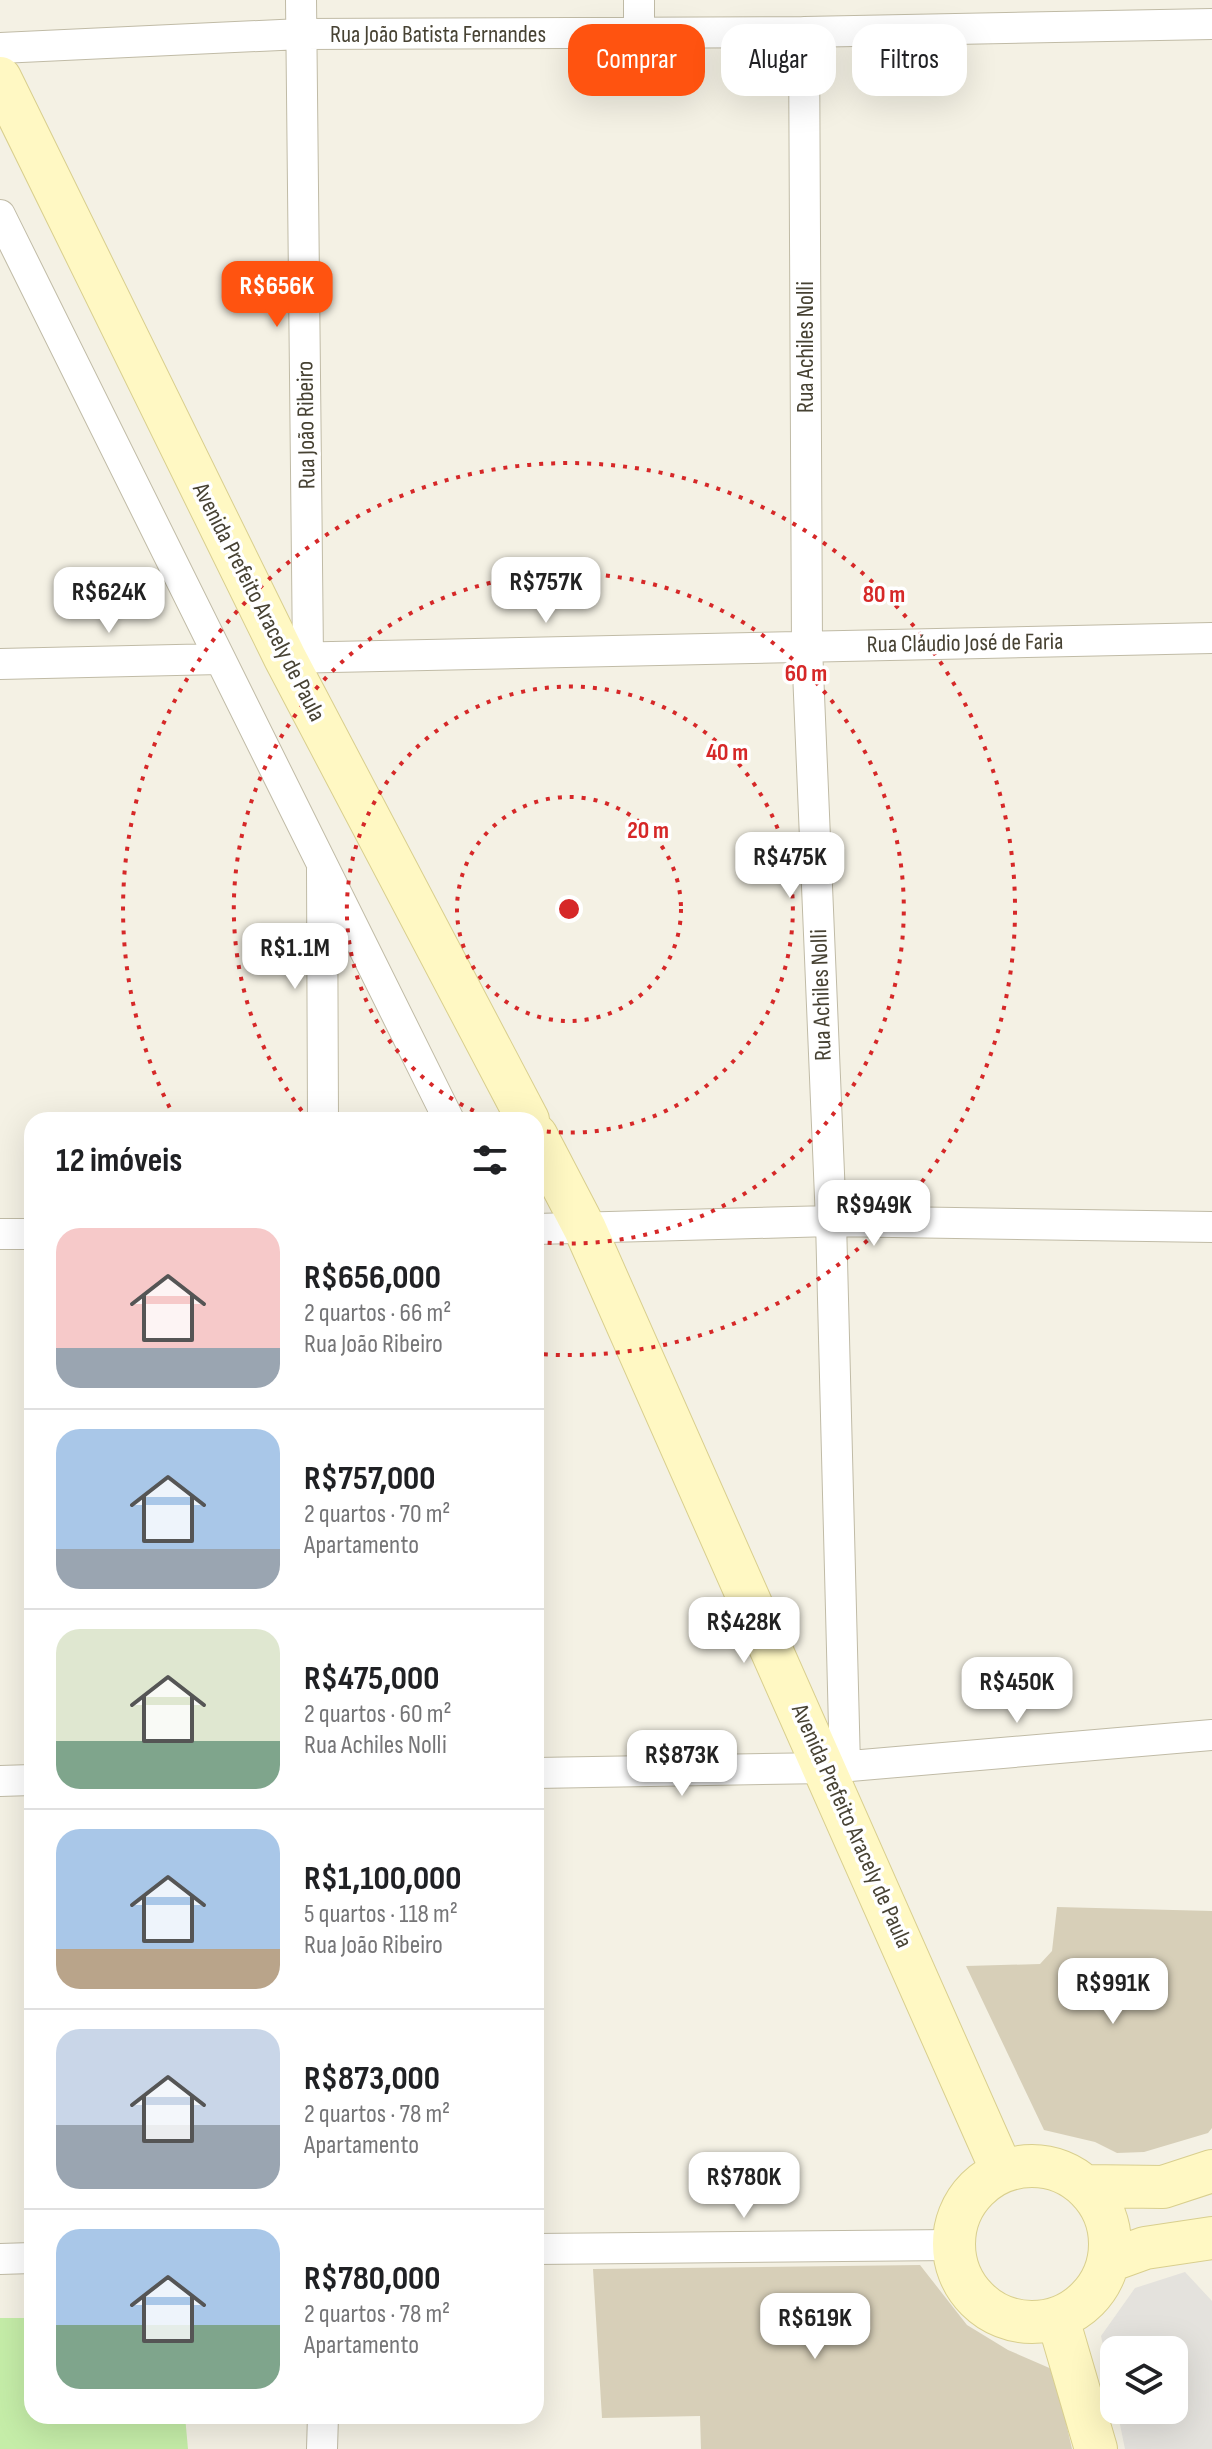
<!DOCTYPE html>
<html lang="pt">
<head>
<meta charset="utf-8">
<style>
  :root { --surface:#fff; --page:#f2f2f2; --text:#202124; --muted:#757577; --line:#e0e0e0; --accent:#ff5310 }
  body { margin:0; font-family:"Sofia Sans Condensed",sans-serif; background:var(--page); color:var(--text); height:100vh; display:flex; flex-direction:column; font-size:30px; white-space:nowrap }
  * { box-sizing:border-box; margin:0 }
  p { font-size:26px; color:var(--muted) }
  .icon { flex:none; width:44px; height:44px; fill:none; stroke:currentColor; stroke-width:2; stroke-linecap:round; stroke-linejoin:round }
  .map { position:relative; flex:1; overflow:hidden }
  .sheet { position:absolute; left:24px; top:1112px; width:520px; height:1312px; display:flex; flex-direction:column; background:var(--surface); border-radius:24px; box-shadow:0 8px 32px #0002 }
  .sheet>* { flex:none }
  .banner { position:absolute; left:568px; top:24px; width:524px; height:72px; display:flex; gap:16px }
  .buttons { position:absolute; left:1100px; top:2336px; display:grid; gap:16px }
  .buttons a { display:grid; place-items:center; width:88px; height:88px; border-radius:16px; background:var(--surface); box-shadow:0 8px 32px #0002; font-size:40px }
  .price { position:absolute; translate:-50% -68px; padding:0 18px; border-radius:16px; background:#fff; color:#222; font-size:26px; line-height:52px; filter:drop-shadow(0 2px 4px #0008) }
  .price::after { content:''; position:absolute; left:50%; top:48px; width:24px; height:18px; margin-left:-12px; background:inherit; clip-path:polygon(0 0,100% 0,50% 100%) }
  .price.current { background:var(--accent); color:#fff }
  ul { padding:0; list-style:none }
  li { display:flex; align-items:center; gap:24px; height:200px; padding:0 32px }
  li+li { border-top:2px solid var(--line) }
  li span { display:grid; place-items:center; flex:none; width:224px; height:160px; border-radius:24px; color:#555 }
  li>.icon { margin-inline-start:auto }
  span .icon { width:96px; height:96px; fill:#fffc; stroke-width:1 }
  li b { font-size:34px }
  h2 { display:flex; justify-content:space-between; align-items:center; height:96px; padding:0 32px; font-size:34px }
  .tag { padding:0 28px; border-radius:24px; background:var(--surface); box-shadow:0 8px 32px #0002; font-size:28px; line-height:72px }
  .tag.current { background:var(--accent); color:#fff }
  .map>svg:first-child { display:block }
  .pitch { fill:#c5eda8 }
  .parking { fill:#e4e2dd }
  .building { fill:#d7cfb8 }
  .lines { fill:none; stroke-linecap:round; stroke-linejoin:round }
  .street-casing { stroke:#c0bba6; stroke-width:32 }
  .secondary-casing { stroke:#d9cf8e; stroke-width:44 }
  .street { stroke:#fff; stroke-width:30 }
  .secondary { stroke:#fff8c3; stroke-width:42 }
  .ring { fill:none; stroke:#d62828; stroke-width:4; stroke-dasharray:4 8 }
  .labels { text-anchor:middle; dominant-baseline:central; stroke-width:7; stroke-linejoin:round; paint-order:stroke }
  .street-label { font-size:24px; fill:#474233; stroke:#fff }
  .centre { fill:#d62828; stroke:#fff; stroke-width:4 }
  .ring-label { font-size:24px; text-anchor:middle; font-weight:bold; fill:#d62828; stroke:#fff; stroke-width:7; stroke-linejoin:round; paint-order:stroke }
</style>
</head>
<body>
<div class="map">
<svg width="1212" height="2449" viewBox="0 0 1212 2449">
  <rect width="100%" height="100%" fill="#f4f1e4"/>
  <!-- pitch -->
  <path class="pitch" d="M 0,2318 L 32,2318 L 32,2416 L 185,2416 L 188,2449 L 0,2449 Z"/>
  <!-- parking -->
  <path class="parking" d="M 1185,2272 L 1212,2301 L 1212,2449 L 1125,2449 L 1117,2410 L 1174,2410 L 1174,2350 L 1114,2350 L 1114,2396 L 1101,2336 L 1135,2288 Z"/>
  <!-- building -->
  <path class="building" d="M 1057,1907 L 1212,1911 L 1212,2128 L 1208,2133 L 1144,2152 L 1117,2153 L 1095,2142 L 1044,2130 L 966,1966 L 1040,1964 L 1052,1951 Z
    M 920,2265 L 967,2325 L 1008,2350 L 1054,2370 L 1072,2449 L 701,2449 L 700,2416 L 602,2418 L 593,2269 Z"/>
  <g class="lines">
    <defs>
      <path id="street" d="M 301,0 L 308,658
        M 639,0 L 639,32
        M 804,32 L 807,647 L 831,1221 L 845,1766
        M 0,48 L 301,34 L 804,32 L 1212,24
        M 0,215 L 449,1120
        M 285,658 L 1212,638
        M 0,664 L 220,659
        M 322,869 L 323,1120
        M 536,1229 L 831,1221 L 1212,1227
        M 0,1234 L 32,1234
        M 536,1773 L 827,1768 L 1212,1735
        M 0,1781 L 32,1780
        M 536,2249 L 952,2245
        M 0,2259 L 32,2258
        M 322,2449 L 323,2416"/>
      <path id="secondary" d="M 0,78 L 285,658 L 528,1120
        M 536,1135 L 585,1229 L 1002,2171
        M954 2244a78 78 0 1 1 156 0a78 78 0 1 1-156 0Z
        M 1085,2186 L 1163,2187 L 1212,2171
        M 1109,2261 L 1145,2248 L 1212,2238
        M 1058,2319 L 1096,2449"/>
    </defs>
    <!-- street casing -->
    <use href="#street" class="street-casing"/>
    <!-- secondary casing -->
    <use href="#secondary" class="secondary-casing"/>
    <!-- street -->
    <use href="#street" class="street"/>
    <!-- secondary -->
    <use href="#secondary" class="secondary"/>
  </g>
  <!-- distance rings -->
  <g class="ring">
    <circle cx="569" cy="909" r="112"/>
    <path d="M496 1120A223 223 0 1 1 536 1130"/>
    <path d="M309 1120A335 335 0 1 1 537 1242"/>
    <path d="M175 1118A446 446 0 1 1 538 1354"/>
  </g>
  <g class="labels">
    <!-- street labels -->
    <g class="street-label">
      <text x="438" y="34">Rua João Batista Fernandes</text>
      <text transform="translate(805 347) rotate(-90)">Rua Achiles Nolli</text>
      <text transform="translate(306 425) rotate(-91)">Rua João Ribeiro</text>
      <text transform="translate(259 602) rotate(63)">Avenida Prefeito Aracely de Paula</text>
      <text transform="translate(965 643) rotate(-1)">Rua Cláudio José de Faria</text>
      <text transform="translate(821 995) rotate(-92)">Rua Achiles Nolli</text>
      <text transform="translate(852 1826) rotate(66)">Avenida Prefeito Aracely de Paula</text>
    </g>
  </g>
  <circle cx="569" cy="909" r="12" class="centre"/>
  <g class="ring-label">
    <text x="884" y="602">80 m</text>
    <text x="806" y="681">60 m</text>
    <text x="727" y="760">40 m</text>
    <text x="648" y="838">20 m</text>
  </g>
</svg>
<div class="buttons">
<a><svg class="icon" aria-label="layers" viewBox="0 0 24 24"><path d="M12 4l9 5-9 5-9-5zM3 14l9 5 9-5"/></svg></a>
</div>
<b class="price current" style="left:277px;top:329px">R$656K</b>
<b class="price" style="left:546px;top:625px">R$757K</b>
<b class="price" style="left:109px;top:635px">R$624K</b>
<b class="price" style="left:790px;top:900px">R$475K</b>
<b class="price" style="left:295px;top:991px">R$1.1M</b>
<b class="price" style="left:874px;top:1248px">R$949K</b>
<b class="price" style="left:744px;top:1665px">R$428K</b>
<b class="price" style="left:1017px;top:1725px">R$450K</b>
<b class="price" style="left:682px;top:1798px">R$873K</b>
<b class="price" style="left:1113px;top:2026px">R$991K</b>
<b class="price" style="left:744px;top:2220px">R$780K</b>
<b class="price" style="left:815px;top:2361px">R$619K</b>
<div class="banner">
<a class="tag current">Comprar</a>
<a class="tag">Alugar</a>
<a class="tag">Filtros</a>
</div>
<section class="sheet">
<h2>12 imóveis<svg class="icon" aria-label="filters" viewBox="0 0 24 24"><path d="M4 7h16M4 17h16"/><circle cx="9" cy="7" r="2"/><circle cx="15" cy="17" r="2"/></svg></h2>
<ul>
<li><span style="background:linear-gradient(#f6c9c9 75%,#9aa5b1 0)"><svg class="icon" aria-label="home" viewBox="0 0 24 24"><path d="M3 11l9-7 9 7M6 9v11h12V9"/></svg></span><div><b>R$656,000</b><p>2 quartos · 66 m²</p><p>Rua João Ribeiro</p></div></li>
<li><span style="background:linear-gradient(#a9c7e8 75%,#9aa5b1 0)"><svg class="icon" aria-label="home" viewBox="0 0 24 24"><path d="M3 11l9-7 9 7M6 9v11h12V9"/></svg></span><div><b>R$757,000</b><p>2 quartos · 70 m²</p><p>Apartamento</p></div></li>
<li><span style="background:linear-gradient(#dfe7d0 70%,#7fa58c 0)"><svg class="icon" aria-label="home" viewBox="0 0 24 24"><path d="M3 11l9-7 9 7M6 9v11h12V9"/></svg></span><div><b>R$475,000</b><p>2 quartos · 60 m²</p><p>Rua Achiles Nolli</p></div></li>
<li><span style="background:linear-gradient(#a9c7e8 75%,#b9a48a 0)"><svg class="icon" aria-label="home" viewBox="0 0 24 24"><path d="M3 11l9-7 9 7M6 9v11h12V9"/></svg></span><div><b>R$1,100,000</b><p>5 quartos · 118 m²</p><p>Rua João Ribeiro</p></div></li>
<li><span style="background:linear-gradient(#c9d6e8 60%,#9aa5b1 0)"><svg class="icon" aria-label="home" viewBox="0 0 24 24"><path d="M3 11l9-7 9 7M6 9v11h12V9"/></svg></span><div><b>R$873,000</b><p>2 quartos · 78 m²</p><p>Apartamento</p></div></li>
<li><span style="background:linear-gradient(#a9c7e8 60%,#7fa58c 0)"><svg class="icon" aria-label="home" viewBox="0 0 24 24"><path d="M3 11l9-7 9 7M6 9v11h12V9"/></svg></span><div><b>R$780,000</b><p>2 quartos · 78 m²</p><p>Apartamento</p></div></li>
</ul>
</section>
</div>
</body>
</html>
